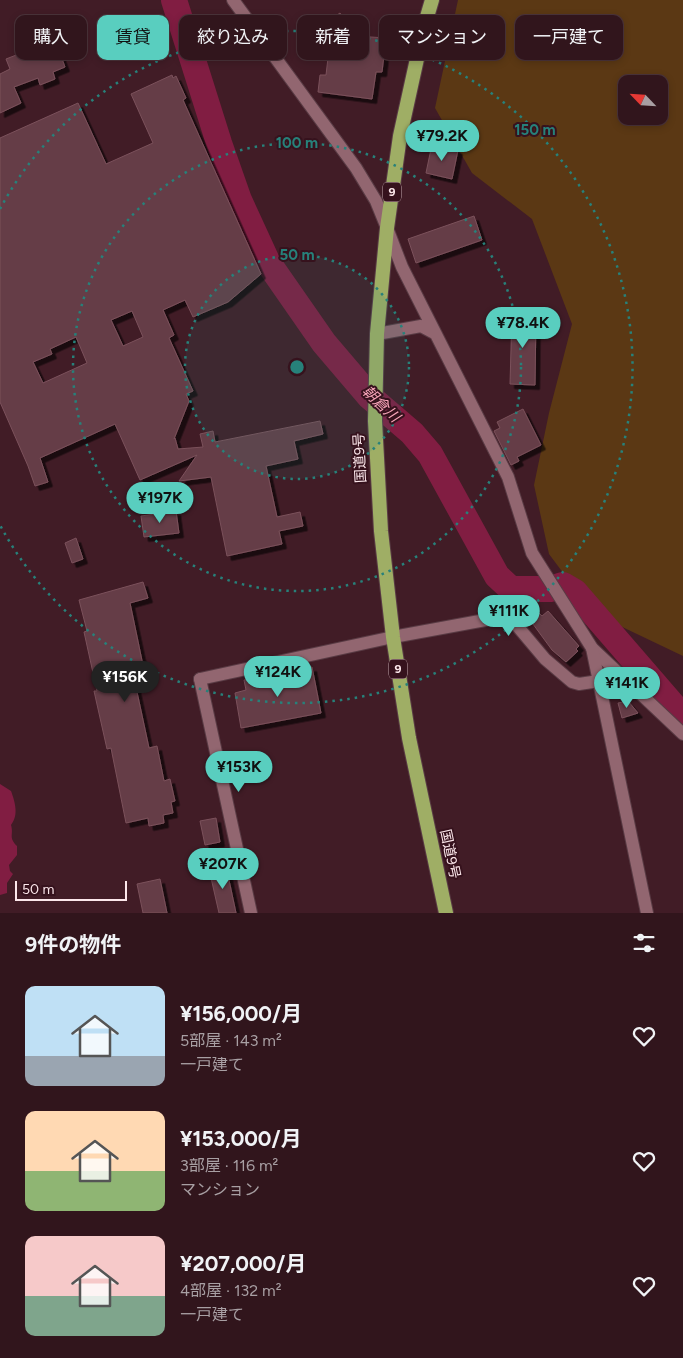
<!DOCTYPE html>
<html lang="ja">
<head>
<meta charset="utf-8">
<style>
  :root { --surface:#31151c; --page:#391e25; --text:#f1f3f6; --muted:#a89fa3; --line:#4c343b; --accent:#59cebf }
  body { margin:0; font-family:Figtree,"Noto Sans JP",sans-serif; background:var(--page); color:var(--text); height:100vh; display:flex; flex-direction:column; font-size:19px; white-space:nowrap }
  * { box-sizing:border-box; margin:0 }
  p { font-size:16px; color:var(--muted) }
  .icon { flex:none; width:28px; height:28px; fill:none; stroke:currentColor; stroke-width:2; stroke-linecap:round; stroke-linejoin:round }
  .map { position:relative; height:913px; overflow:hidden }
  .details { display:flex; flex-direction:column; background:var(--surface); flex:1 }
  .details>* { flex:none }
  .guide { position:absolute; left:15px; top:15px; width:654px; height:45px; display:flex; gap:10px }
  .needle { width:32px; rotate:295deg }
  .tools { position:absolute; left:618px; top:75px; display:grid; gap:10px }
  .tools a { display:grid; place-items:center; width:50px; height:50px; border-radius:10px; background:var(--surface); box-shadow:0 2px 8px #0003,0 0 0 1px var(--line); font-size:25px }
  .scale { position:absolute; left:15px; bottom:12px; width:112px; box-sizing:border-box; padding-left:5px; border:2px solid #fce7eb; border-top:0; font-size:14px; line-height:18px; white-space:nowrap; color:#fce7eb; -webkit-text-stroke:4px #36121d; paint-order:stroke }
  .price { position:absolute; translate:-50% -42px; padding:0 11px; border-radius:18px; background:var(--accent); color:#111; font-size:16px; line-height:32px; filter:drop-shadow(0 1px 2px #0008) }
  .price::after { content:''; position:absolute; left:50%; top:30px; width:15px; height:11px; margin-left:-8px; background:inherit; clip-path:polygon(0 0,100% 0,50% 100%) }
  .price.on { background:#222; color:#fff }
  ul { padding:0; list-style:none }
  li { display:flex; align-items:center; gap:15px; height:125px; padding:0 25px }
  li span { display:grid; place-items:center; flex:none; width:140px; height:100px; border-radius:10px; color:#555 }
  li>.icon { margin-inline-start:auto }
  span .icon { width:60px; height:60px; fill:#fffc; stroke-width:1 }
  li b { font-size:21px }
  h2 { display:flex; justify-content:space-between; align-items:center; height:60px; padding:0 25px; font-size:21px }
  .pill { padding:0 18px; border-radius:10px; background:var(--surface); box-shadow:0 2px 8px #0003,0 0 0 1px var(--line); font-size:18px; line-height:45px }
  .pill.on { background:var(--accent); color:#111 }
  .map>svg:first-child { display:block }
  .green { fill:#5b3814; fill-rule:evenodd }
  .water { fill:#811d42 }
  .lines { fill:none; stroke-linecap:round; stroke-linejoin:round }
  .river { stroke:#811d42; stroke-width:26 }
  .building { fill:#653d47; stroke:#7b515b; fill-rule:evenodd; filter:url(#shadow) }
  .minor-casing { stroke:#593b44; stroke-width:14 }
  .tertiary-casing { stroke:#593b44; stroke-width:14 }
  .trunk-casing { stroke:#593b44; stroke-width:16 }
  .minor { stroke:#926670; stroke-width:12 }
  .tertiary { stroke:#926670; stroke-width:12 }
  .trunk { stroke:#9fae65; stroke-width:14 }
  .ring { fill:none; stroke:#27817a; stroke-width:2.5; stroke-dasharray:2.5 5 }
  .labels { text-anchor:middle; dominant-baseline:central; stroke-width:4; stroke-linejoin:round; paint-order:stroke }
  .shield { fill:#36121d; stroke:#c1a7ad; stroke-width:1 }
  .shield-label { font-size:12px; font-weight:bold; fill:#fce7eb }
  .street-label { font-size:14px; fill:#fce7eb; stroke:#36121d }
  .water-label { font-size:15px; font-style:italic; fill:#f8a6ba; stroke:#36121d }
  .centre { fill:#27817a; stroke:#36121d; stroke-width:2.5 }
  .ring-label { font-size:15px; text-anchor:middle; font-weight:bold; fill:#27817a; stroke:#36121d; stroke-width:4; stroke-linejoin:round; paint-order:stroke }
</style>
</head>
<body>
<div class="map">
<svg width="683" height="913" viewBox="0 0 683 913">
  <defs>
    <filter id="shadow"><feDropShadow dx="4.5" dy="4.5" stdDeviation="0" flood-color="#0009"/></filter>
  </defs>
  <rect width="100%" height="100%" fill="#411c26"/>
  <!-- green -->
  <path class="green" d="M 458,0 L 683,0 L 683,656 L 593,613 L 549,554 L 534,485 L 549,413 L 572,324 L 532,219 L 472,173 L 435,108 ZM 626,84 L 659,84 L 659,116 L 626,116 Z"/>
  <!-- water -->
  <path class="water" d="M 0,784 L 11,791 C 15,802 19,815 11,825 C 14,835 8,837 17,846 L 17,855 L 9,865 L 10,871 L 13,874 L 7,883 L 7,893 L 0,895 Z"/>
  <g class="lines">
    <!-- river -->
    <path class="river" d="M 174,0 L 219,143 L 239,200 L 267,261 L 324,343 L 370,397 L 412,433 L 430,454 L 497,576 L 511,589 L 550,589 L 563,585 L 575,592 L 683,717"/>
  </g>
  <!-- building -->
  <path class="building" d="M 340,13 L 356,36 L 386,38 L 382,72 L 376,72 L 372,99 L 318,92 L 320,75 L 326,75 L 328,58 L 311,33 Z
    M 112,20 L 123,44 L 112,49 L 101,25 Z
    M 55,40 L 65,67 L 53,72 L 55,79 L 40,85 L 38,78 L 14,87 L 21,103 L 0,113 L 0,74 L 10,69 L 6,59 Z
    M 172,75 L 173,78 L 176,76 L 186,98 L 183,100 L 261,274 L 228,302 L 193,317 L 185,300 L 163,310 L 174,335 L 169,338 L 193,391 L 186,394 L 189,401 L 174,439 L 175,438 L 178,449 L 203,447 L 200,434 L 213,431 L 215,442 L 320,421 L 323,434 L 294,441 L 298,459 L 266,466 L 277,517 L 300,512 L 303,526 L 279,531 L 282,544 L 227,556 L 211,477 L 179,481 L 197,455 L 140,480 L 115,424 L 40,458 L 48,482 L 35,486 L 28,466 L 0,402 L 0,138 L 78,103 L 106,164 L 153,143 L 131,94 ZM 132,311 L 143,337 L 123,346 L 111,320 ZM 76,337 L 87,363 L 43,383 L 33,362 L 52,354 L 50,349 Z
    M 432,144 L 458,150 L 452,179 L 426,173 Z
    M 474,216 L 482,240 L 416,263 L 408,239 Z
    M 512,314 L 536,314 L 535,385 L 510,384 Z
    M 523,409 L 541,445 L 517,457 L 519,461 L 511,465 L 494,431 L 500,428 L 497,422 Z
    M 176,511 L 179,533 L 144,537 L 141,516 Z
    M 76,538 L 83,559 L 72,563 L 65,543 Z
    M 143,582 L 148,598 L 130,603 L 145,675 L 134,678 L 149,748 L 157,746 L 164,781 L 170,779 L 175,801 L 171,802 L 173,813 L 163,815 L 164,823 L 149,826 L 148,818 L 126,823 L 111,748 L 107,749 L 94,691 L 97,691 L 84,632 L 87,631 L 79,600 Z
    M 548,611 L 579,646 L 576,649 L 578,651 L 566,662 L 552,650 L 530,620 L 539,613 L 542,616 Z
    M 312,667 L 321,713 L 241,728 L 235,693 L 246,690 L 244,680 Z
    M 628,701 L 638,713 L 622,718 L 618,703 Z
    M 216,818 L 220,842 L 205,845 L 200,821 Z
    M 226,866 L 236,913 L 219,913 L 209,869 Z
    M 160,879 L 167,913 L 143,913 L 137,884 Z"/>
  <g class="lines">
    <defs>
      <path id="minor" d="M 387,228 L 402,267 L 508,477 L 532,553 L 592,648 L 683,734
        M 377,334 L 421,326 L 436,334
        M 200,679 L 393,637 L 507,616 L 513,621 L 545,659 L 572,682 L 579,684 L 599,681"/>
      <path id="tertiary" d="M 233,0 L 356,168 L 376,201 L 387,228
        M 592,648 L 647,913
        M 200,679 L 251,913"/>
      <path id="trunk" d="M 432,0 L 424,27 L 400,136 L 387,228 L 377,334 L 375,421 L 381,531 L 393,637 L 409,738 L 446,913"/>
    </defs>
    <!-- minor casing -->
    <use href="#minor" class="minor-casing"/>
    <!-- tertiary casing -->
    <use href="#tertiary" class="tertiary-casing"/>
    <!-- trunk casing -->
    <use href="#trunk" class="trunk-casing"/>
    <!-- minor -->
    <use href="#minor" class="minor"/>
    <!-- tertiary -->
    <use href="#tertiary" class="tertiary"/>
    <!-- trunk -->
    <use href="#trunk" class="trunk"/>
  </g>
  <!-- distance rings -->
  <circle cx="297" cy="367" r="112" fill="#27817a" fill-opacity=".12"/>
  <g class="ring">
    <circle cx="297" cy="367" r="112"/>
    <circle cx="297" cy="367" r="224"/>
    <path d="M0 209A336 336 0 1 1 0 525"/>
  </g>
  <g class="labels">
    <!-- shield labels -->
    <g class="shield">
      <rect x="383" y="182.5" width="18" height="19" rx="4"/>
      <rect x="389" y="659.5" width="18" height="19" rx="4"/>
    </g>
    <g class="shield-label">
      <text x="392" y="192">9</text>
      <text x="398" y="669">9</text>
    </g>
    <!-- street labels -->
    <g class="street-label">
      <text transform="translate(360 458) rotate(-93)">国道9号</text>
      <text transform="translate(450 854) rotate(78)">国道9号</text>
    </g>
    <!-- water labels -->
    <g class="water-label">
      <text transform="translate(381 404) rotate(43)">朝倉川</text>
    </g>
  </g>
  <circle cx="297" cy="367" r="8" class="centre"/>
  <g class="ring-label">
    <text x="535" y="135">150 m</text>
    <text x="297" y="148">100 m</text>
    <text x="297" y="260">50 m</text>
  </g>
</svg>
<div class="tools">
<a><svg class="needle" viewBox="-14 -14 28 28"><path d="M0-13l5 13h-10z" fill="#e53935"/><path d="M0 13l5-13h-10z" fill="#a89fa3"/></svg></a>
</div>
<div class="scale">50 m</div>
<b class="price" style="left:442px;top:162px">¥79.2K</b>
<b class="price" style="left:523px;top:349px">¥78.4K</b>
<b class="price" style="left:160px;top:524px">¥197K</b>
<b class="price" style="left:509px;top:637px">¥111K</b>
<b class="price" style="left:278px;top:698px">¥124K</b>
<b class="price on" style="left:125px;top:703px">¥156K</b>
<b class="price" style="left:627px;top:709px">¥141K</b>
<b class="price" style="left:239px;top:793px">¥153K</b>
<b class="price" style="left:223px;top:890px">¥207K</b>
<div class="guide">
<a class="pill">購入</a>
<a class="pill on">賃貸</a>
<a class="pill">絞り込み</a>
<a class="pill">新着</a>
<a class="pill">マンション</a>
<a class="pill">一戸建て</a>
</div>
</div>
<section class="details">
<h2>9件の物件<svg class="icon" aria-label="filters" viewBox="0 0 24 24"><path d="M4 7h16M4 17h16"/><circle cx="9" cy="7" r="2"/><circle cx="15" cy="17" r="2"/></svg></h2>
<ul>
<li><span style="background:linear-gradient(#bfe0f5 70%,#9aa5b1 0)"><svg class="icon" aria-label="home" viewBox="0 0 24 24"><path d="M3 11l9-7 9 7M6 9v11h12V9"/></svg></span><div><b>¥156,000/月</b><p>5部屋 · 143 m²</p><p>一戸建て</p></div><svg class="icon" aria-label="heart" viewBox="0 0 24 24"><path d="M12 20l-8-8c-3-5 5-10 8-4 3-6 11-1 8 4z"/></svg></li>
<li><span style="background:linear-gradient(#ffd9b3 60%,#8fb573 0)"><svg class="icon" aria-label="home" viewBox="0 0 24 24"><path d="M3 11l9-7 9 7M6 9v11h12V9"/></svg></span><div><b>¥153,000/月</b><p>3部屋 · 116 m²</p><p>マンション</p></div><svg class="icon" aria-label="heart" viewBox="0 0 24 24"><path d="M12 20l-8-8c-3-5 5-10 8-4 3-6 11-1 8 4z"/></svg></li>
<li><span style="background:linear-gradient(#f6c9c9 60%,#7fa58c 0)"><svg class="icon" aria-label="home" viewBox="0 0 24 24"><path d="M3 11l9-7 9 7M6 9v11h12V9"/></svg></span><div><b>¥207,000/月</b><p>4部屋 · 132 m²</p><p>一戸建て</p></div><svg class="icon" aria-label="heart" viewBox="0 0 24 24"><path d="M12 20l-8-8c-3-5 5-10 8-4 3-6 11-1 8 4z"/></svg></li>
</ul>
</section>
</body>
</html>
